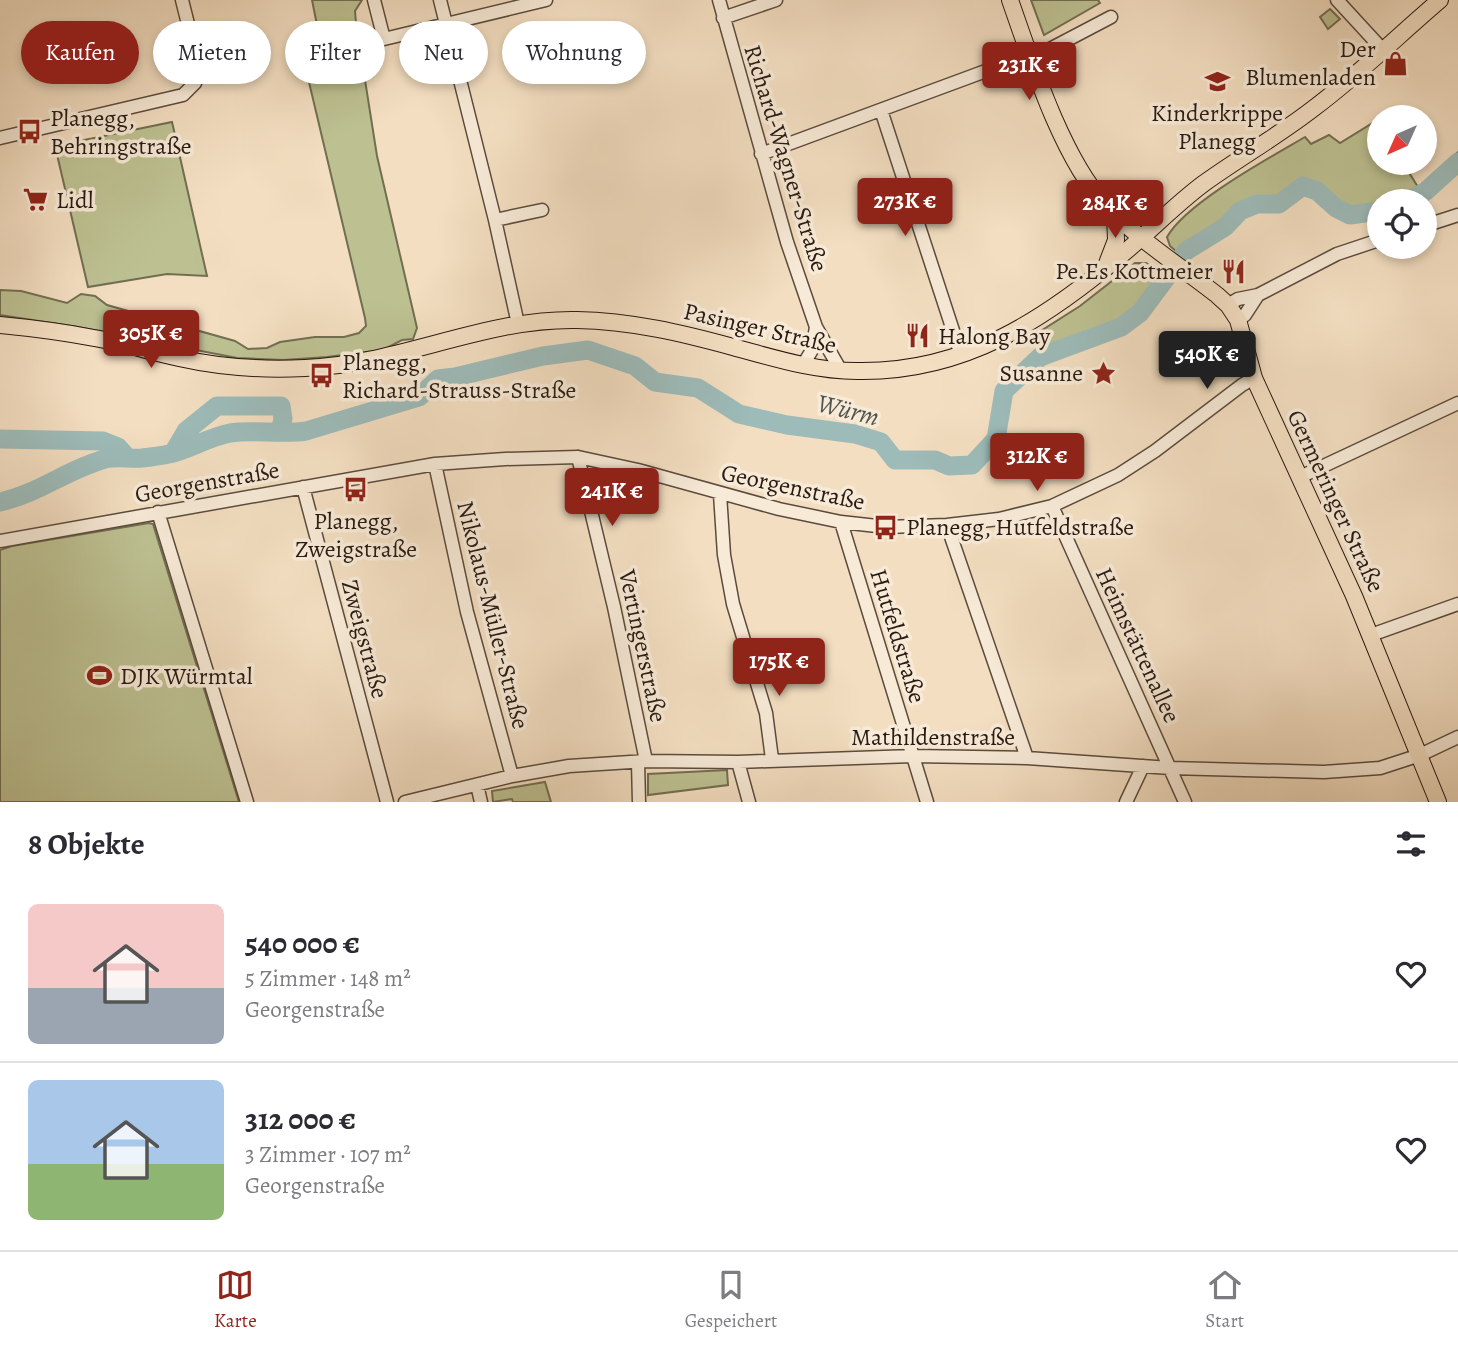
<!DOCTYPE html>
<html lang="de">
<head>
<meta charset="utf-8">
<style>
  :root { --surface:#fff; --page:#f7f7f7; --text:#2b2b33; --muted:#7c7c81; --line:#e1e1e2; --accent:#8f2418 }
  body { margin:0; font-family:Alegreya,serif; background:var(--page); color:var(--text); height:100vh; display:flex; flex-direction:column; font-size:26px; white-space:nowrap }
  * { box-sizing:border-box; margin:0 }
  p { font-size:23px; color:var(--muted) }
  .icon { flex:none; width:38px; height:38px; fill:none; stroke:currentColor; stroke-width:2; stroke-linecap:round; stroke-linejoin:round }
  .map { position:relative; height:802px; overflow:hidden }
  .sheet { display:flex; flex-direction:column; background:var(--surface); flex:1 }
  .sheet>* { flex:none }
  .top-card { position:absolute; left:21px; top:21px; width:700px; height:63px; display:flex; gap:14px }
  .needle { width:46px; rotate:225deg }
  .buttons { position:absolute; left:1367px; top:105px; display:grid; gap:14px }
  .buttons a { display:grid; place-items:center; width:70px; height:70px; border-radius:50%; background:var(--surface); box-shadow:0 4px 10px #0003; font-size:35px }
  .price { position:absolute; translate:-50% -60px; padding:0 16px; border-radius:7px; background:var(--accent); color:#fff; font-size:23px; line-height:46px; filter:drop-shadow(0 2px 4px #0008) }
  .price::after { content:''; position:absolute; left:50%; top:42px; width:21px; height:16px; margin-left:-10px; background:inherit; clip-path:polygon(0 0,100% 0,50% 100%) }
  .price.on { background:#222; color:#fff }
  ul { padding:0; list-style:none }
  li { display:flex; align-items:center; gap:21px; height:175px; padding:0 28px }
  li+li { border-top:2px solid var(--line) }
  li span { display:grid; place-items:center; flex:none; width:196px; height:140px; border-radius:10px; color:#555 }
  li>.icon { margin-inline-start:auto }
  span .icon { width:84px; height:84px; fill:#fffc; stroke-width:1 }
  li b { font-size:30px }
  h2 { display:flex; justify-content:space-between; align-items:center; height:84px; padding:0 28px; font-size:30px }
  .tag { padding:0 24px; border-radius:32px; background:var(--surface); box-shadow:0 4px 10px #0003; font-size:24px; line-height:63px }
  .tag.on { background:var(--accent); color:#fff }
  .tabs { display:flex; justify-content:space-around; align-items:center; height:98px; border-top:2px solid var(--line); background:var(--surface); font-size:19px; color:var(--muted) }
  .tabs a { display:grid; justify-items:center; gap:4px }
  .tabs .on { color:var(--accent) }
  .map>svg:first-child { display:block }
  .green { fill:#bdc192; stroke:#726e52; stroke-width:2 }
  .water { fill:#9dbbb9; stroke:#6e7b77; stroke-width:2 }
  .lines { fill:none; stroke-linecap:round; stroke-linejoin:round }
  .river { stroke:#9dbbb9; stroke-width:19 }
  .minor-casing { stroke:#5b4b3e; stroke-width:15 }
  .major-casing { stroke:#281a13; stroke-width:18 }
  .minor { stroke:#f7ead7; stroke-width:12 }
  .major { stroke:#f3dec1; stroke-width:16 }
  .labels { text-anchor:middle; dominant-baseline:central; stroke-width:7; stroke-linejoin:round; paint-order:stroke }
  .poi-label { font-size:24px; fill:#281a13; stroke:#f7ead7; text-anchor:start }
  .street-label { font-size:24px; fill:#281a13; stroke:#f7ead7 }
  .water-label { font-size:26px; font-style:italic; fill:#51524d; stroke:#f7ead7 }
</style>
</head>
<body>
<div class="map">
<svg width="1458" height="802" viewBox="0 0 1458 802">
  <rect width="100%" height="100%" fill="#f3dec1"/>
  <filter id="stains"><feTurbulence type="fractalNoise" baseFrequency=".00286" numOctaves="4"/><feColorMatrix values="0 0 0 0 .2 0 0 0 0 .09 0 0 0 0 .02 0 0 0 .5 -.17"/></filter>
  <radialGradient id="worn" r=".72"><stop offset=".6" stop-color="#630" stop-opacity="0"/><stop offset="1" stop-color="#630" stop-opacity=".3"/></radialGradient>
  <!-- green -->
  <path class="green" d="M 312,0 L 362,0 L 355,11 L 356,23 L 353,42 L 362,61 L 377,156 L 417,328 L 413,339 L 402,340 L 383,350 L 327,357 L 284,360 L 237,358 L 78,327 L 0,315 L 0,290 L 21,291 L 67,303 L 81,294 L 95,296 L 107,305 L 235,341 L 248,349 L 267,348 L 280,342 L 315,337 L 344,337 L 359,333 L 366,326 L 365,318 L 308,78 L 318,30 Z
    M 1031,0 L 1098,0 L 1100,3 L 1044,35 Z
    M 1330,9 L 1340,19 L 1328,29 L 1320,17 Z
    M 1376,121 L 1379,126 L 1379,163 L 1403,163 L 1418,187 L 1388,201 L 1379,201 L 1379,205 L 1358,208 L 1342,206 L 1320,186 L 1302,180 L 1276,198 L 1256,198 L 1236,208 L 1221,222 L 1200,234 L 1178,253 L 1170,246 L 1167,237 C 1186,203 1269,158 1305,137 L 1311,144 L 1329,135 L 1340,143 Z
    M 172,122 L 207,276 L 167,274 L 88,287 L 55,146 Z
    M 1135,263 L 1146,263 L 1162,272 L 1134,312 L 1117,322 L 1039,351 L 1033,336 L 1080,306 Z
    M 149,523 L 153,524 L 239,802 L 0,802 L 0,550 L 12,546 Z
    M 727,770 L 728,785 L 648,795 L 648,774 Z
    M 545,782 L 551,802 L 513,802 L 512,799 L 493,802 L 492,791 Z"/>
  <!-- water -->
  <path class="water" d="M 1458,152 L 1458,167 L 1447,177 L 1437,180 L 1439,169 Z"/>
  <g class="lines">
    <!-- river -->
    <path class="river" d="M 1409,201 L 1426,191 L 1458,162
      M 0,439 L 103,441 L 118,447 L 126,456
      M 173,453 L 186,431 L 217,406 L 281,406 L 283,419 L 280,431
      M 0,502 C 38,494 68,469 105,459 C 118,456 130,459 142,458 C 151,457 160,456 169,454 C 188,450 209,437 230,433 C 255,429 281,435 306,431 L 419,397 L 438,379 L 455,377 L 543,356 L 588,350 L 635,366 L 655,382 L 698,388 L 739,414 L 787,425 L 855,434 L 881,442 L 895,460 L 935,460 L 949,466 L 972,465 L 996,439 L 1004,391 L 1040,357 L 1121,327 L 1140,313 L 1186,251 L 1225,227 L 1240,211 L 1257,204 L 1279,204 L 1303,186 L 1317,191 L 1336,208 L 1350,215 L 1379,211"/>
    <defs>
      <path id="minor" d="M 374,0 L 384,39 L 546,0
        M 440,0 L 495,220 L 518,324
        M 719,0 L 787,242 L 816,327 L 841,371
        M 1337,0 L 1383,50
        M 723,18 L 776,0
        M 1031,59 L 1111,17
        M 881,110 L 961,355
        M 0,138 L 183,95 L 195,83 L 199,68 L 182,0
        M 761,154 L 1002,65
        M 495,220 L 542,210
        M 1424,226 L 1458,215
        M 1228,305 L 1238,299 L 1258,295 L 1337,254 L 1379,240
        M 1238,320 L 1245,315 L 1258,295
        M 803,365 L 812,350 L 816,327
        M 578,457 L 614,607 L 646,761
        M 435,464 L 467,612 L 512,776
        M 1300,477 L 1458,403
        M 303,487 L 387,802
        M 720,494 L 724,555 L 733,604 L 766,713 L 772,759
        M 1052,506 L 1185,802
        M 158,512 L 247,802
        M 841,522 L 927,802
        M 947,525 L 1027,758
        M 0,541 L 435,464 L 505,459 L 578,457 L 638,470 L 779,509 L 841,522 L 886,527 L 947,525 L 999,519 L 1052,506 L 1118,475 L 1155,451 L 1242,385 L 1254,378
        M 1371,635 L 1458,604
        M 638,762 L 639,802
        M 738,762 L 749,802
        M 477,785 L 481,802
        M 405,802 L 512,776 L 569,766 L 646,761 L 738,762 L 913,756 L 1027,758 L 1170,768 L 1324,772 L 1380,768 L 1420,755 L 1458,737
        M 1126,802 L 1143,766"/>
      <path id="major" d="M 1010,0 C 1031,60 1062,158 1105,204 C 1138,240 1179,265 1217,295 L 1228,305 L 1238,320 L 1254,378 L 1354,596 L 1438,802
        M 1106,266 L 1116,240 L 1115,214
        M 0,325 C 31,328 63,332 94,338 C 123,343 151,352 179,358 C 219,367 264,370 305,368 C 398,365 484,318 577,320 C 631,321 682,333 733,347 C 774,358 814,371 857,371 C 965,373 1046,319 1125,252 C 1151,230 1175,205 1203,184 C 1239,158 1278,136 1314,108 C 1358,75 1398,36 1440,0"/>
    </defs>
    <!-- minor casing -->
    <use href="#minor" class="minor-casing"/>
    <!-- major casing -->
    <use href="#major" class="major-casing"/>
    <!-- minor -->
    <use href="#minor" class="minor"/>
    <!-- major -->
    <use href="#major" class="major"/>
  </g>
  <!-- icons -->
  <defs>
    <symbol id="shop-bare" viewBox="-9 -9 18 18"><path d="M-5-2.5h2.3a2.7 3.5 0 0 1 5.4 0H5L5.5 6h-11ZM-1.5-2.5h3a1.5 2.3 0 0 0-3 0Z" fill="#8f2418" stroke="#f7ead7" stroke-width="2.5" paint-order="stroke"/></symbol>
    <symbol id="school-bare" viewBox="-9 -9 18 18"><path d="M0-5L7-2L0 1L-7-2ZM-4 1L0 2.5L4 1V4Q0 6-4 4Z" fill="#8f2418" stroke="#f7ead7" stroke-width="2.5" paint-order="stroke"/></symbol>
    <symbol id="bus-bare" viewBox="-9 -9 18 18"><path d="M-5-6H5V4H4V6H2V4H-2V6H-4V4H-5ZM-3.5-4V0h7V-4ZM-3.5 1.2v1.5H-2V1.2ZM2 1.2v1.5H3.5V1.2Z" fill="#8f2418" stroke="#f7ead7" stroke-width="2.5" paint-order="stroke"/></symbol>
    <symbol id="supermarket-bare" viewBox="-9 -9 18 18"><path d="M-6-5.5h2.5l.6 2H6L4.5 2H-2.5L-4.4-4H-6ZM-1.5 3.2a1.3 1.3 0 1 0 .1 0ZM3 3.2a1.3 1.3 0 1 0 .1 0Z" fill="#8f2418" stroke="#f7ead7" stroke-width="2.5" paint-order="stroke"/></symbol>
    <symbol id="restaurant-bare" viewBox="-9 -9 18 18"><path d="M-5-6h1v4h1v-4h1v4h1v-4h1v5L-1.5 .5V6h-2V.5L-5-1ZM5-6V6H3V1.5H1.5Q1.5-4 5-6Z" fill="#8f2418" stroke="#f7ead7" stroke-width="2.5" paint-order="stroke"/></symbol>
    <symbol id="sight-bare" viewBox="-9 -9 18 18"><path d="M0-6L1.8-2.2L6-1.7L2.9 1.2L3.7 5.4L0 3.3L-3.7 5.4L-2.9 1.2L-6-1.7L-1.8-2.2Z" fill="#8f2418" stroke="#f7ead7" stroke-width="2.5" paint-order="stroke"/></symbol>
    <symbol id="stadium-bare" viewBox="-9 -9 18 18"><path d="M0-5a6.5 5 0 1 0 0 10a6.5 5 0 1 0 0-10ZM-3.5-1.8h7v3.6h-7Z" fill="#8f2418" stroke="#f7ead7" stroke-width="2.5" paint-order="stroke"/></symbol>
  </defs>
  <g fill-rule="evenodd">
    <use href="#shop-bare" x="1378" y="46" width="35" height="35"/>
    <use href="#school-bare" x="1200" y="64" width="35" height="35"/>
    <use href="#bus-bare" x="12" y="114" width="35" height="35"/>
    <use href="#supermarket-bare" x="18" y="182" width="35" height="35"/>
    <use href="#restaurant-bare" x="1216" y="254" width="35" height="35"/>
    <use href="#restaurant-bare" x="900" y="318" width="35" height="35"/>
    <use href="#sight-bare" x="1086" y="356" width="35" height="35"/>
    <use href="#bus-bare" x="304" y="358" width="35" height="35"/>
    <use href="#bus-bare" x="338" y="472" width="35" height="35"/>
    <use href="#bus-bare" x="868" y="510" width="35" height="35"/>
    <use href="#stadium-bare" x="82" y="658" width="35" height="35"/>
  </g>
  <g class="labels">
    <!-- poi labels -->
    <g class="poi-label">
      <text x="1376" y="49" text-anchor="end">Der<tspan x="1376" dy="28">Blumenladen</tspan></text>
      <text x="1217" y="113" text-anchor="middle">Kinderkrippe<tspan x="1217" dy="28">Planegg</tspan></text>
      <text x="50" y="118">Planegg,<tspan x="50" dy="28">Behringstraße</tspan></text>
      <text x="56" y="200">Lidl</text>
      <text x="1213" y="271" text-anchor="end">Pe.Es Kottmeier</text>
      <text x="938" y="336">Halong Bay</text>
      <text x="342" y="362">Planegg,<tspan x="342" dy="28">Richard-Strauss-Straße</tspan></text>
      <text x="1083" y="373" text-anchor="end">Susanne</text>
      <text x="356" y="521" text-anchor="middle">Planegg,<tspan x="356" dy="28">Zweigstraße</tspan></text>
      <text x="906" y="527">Planegg, Hutfeldstraße</text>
      <text x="120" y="676">DJK Würmtal</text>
    </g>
    <!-- street labels -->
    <g class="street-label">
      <text transform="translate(786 158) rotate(73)">Richard-Wagner-Straße</text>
      <text transform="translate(760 328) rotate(13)">Pasinger Straße</text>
      <text transform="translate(207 482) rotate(-10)">Georgenstraße</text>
      <text transform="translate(793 487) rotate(12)">Georgenstraße</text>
      <text transform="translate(1336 501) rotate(65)">Germeringer Straße</text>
      <text transform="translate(493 615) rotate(76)">Nikolaus-Müller-Straße</text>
      <text transform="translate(898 636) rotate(73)">Hutfeldstraße</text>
      <text transform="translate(365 639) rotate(75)">Zweigstraße</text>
      <text transform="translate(1138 645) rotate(65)">Heimstättenallee</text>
      <text transform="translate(643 646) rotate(78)">Vertingerstraße</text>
      <text x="933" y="737">Mathildenstraße</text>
    </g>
    <!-- water labels -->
    <g class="water-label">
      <text transform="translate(848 410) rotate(14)">Würm</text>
    </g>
  </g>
  <rect width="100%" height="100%" filter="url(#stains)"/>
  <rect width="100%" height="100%" fill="url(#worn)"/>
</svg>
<div class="buttons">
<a><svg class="needle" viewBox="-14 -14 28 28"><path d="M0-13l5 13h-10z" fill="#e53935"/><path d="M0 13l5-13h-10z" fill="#7c7c81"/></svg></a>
<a><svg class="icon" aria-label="locate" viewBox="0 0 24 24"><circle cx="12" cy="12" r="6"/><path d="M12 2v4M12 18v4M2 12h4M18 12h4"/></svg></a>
</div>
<b class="price" style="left:1029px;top:102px">231K €</b>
<b class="price" style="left:905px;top:238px">273K €</b>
<b class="price" style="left:1115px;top:240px">284K €</b>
<b class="price" style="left:151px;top:370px">305K €</b>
<b class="price on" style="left:1207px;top:391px">540K €</b>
<b class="price" style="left:1037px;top:493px">312K €</b>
<b class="price" style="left:612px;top:528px">241K €</b>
<b class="price" style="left:779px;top:698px">175K €</b>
<div class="top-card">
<a class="tag on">Kaufen</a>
<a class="tag">Mieten</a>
<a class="tag">Filter</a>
<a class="tag">Neu</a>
<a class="tag">Wohnung</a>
</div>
</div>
<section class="sheet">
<h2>8 Objekte<svg class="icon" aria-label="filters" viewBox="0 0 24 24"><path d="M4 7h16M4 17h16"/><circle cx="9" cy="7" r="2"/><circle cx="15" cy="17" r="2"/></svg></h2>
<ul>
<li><span style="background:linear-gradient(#f6c9c9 60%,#9aa5b1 0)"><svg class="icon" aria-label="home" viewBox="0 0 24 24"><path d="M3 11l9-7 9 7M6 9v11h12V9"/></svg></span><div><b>540 000 €</b><p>5 Zimmer · 148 m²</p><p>Georgenstraße</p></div><svg class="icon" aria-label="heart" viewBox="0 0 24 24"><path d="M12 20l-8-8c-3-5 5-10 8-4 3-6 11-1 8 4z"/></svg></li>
<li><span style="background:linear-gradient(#a9c7e8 60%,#8fb573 0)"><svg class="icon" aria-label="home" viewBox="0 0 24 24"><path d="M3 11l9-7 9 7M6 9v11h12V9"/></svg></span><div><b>312 000 €</b><p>3 Zimmer · 107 m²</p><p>Georgenstraße</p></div><svg class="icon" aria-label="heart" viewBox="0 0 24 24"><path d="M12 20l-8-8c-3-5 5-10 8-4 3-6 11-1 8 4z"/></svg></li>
</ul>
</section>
<nav class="tabs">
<a class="on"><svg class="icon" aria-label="map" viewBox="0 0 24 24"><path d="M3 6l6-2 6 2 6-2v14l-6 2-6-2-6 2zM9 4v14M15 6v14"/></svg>Karte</a>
<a><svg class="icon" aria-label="saved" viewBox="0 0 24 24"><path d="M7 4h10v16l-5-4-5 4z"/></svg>Gespeichert</a>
<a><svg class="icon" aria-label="home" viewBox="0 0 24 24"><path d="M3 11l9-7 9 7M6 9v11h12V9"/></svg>Start</a>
</nav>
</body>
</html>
